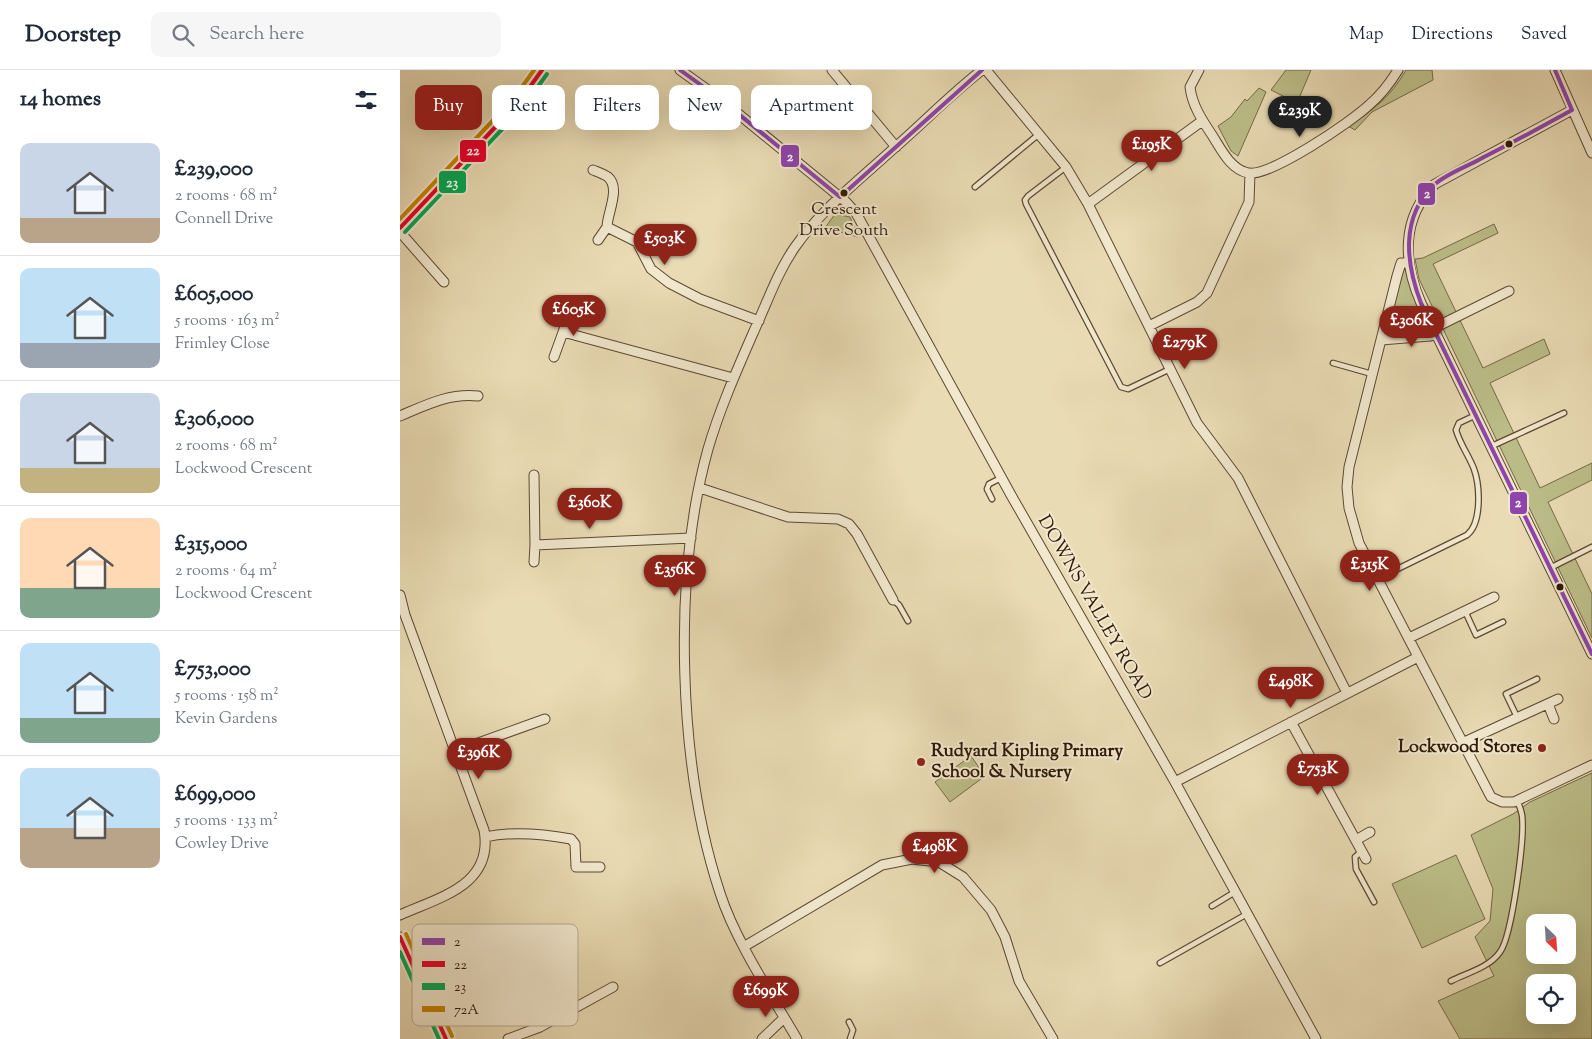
<!DOCTYPE html>
<html lang="en">
<head>
<meta charset="utf-8">
<style>
  :root { --surface:#fff; --page:#f6f6f7; --text:#1f2937; --muted:#747a83; --line:#e0e1e3; --accent:#8f2418 }
  body { margin:0; font-family:"Sorts Mill Goudy",serif; background:var(--page); color:var(--text); height:100vh; display:flex; flex-direction:column; font-size:19px; white-space:nowrap }
  * { box-sizing:border-box; margin:0 }
  p { font-size:16px; color:var(--muted) }
  .icon { flex:none; width:28px; height:28px; fill:none; stroke:currentColor; stroke-width:2; stroke-linecap:round; stroke-linejoin:round }
  .map { position:relative; flex:1; overflow:hidden }
  .side { display:flex; flex-direction:column; background:var(--surface); width:400px }
  .side>* { flex:none }
  .top-card { position:absolute; left:15px; top:15px; width:475px; height:45px; display:flex; gap:10px }
  .needle { width:32px; rotate:155deg }
  .tools { position:absolute; left:1126px; top:844px; display:grid; gap:10px }
  .tools a { display:grid; place-items:center; width:50px; height:50px; border-radius:10px; background:var(--surface); box-shadow:0 5px 20px #0002; font-size:25px }
  .price { position:absolute; translate:-50% -42px; padding:0 11px; border-radius:18px; background:var(--accent); color:#fff; font-size:16px; line-height:32px; filter:drop-shadow(0 1px 2px #0008) }
  .price::after { content:''; position:absolute; left:50%; top:30px; width:15px; height:11px; margin-left:-8px; background:inherit; clip-path:polygon(0 0,100% 0,50% 100%) }
  .price.selected { background:#222; color:#fff }
  ul { padding:0; list-style:none }
  li { display:flex; align-items:center; gap:15px; height:125px; padding:0 20px }
  li+li { border-top:1px solid var(--line) }
  li span { display:grid; place-items:center; flex:none; width:140px; height:100px; border-radius:10px; color:#555 }
  li>.icon { margin-inline-start:auto }
  span .icon { width:60px; height:60px; fill:#fffc; stroke-width:1 }
  li b { font-size:21px }
  h2 { display:flex; justify-content:space-between; align-items:center; height:60px; padding:0 20px; font-size:21px }
  .pill { padding:0 18px; border-radius:10px; background:var(--surface); box-shadow:0 5px 20px #0002; font-size:18px; line-height:45px }
  .pill.selected { background:var(--accent); color:#fff }
  header { display:flex; align-items:center; gap:30px; box-sizing:border-box; height:70px; padding:0 25px; background:var(--surface); border-bottom:1px solid var(--line) }
  header strong { font-size:24px }
  nav { display:flex; gap:28px; margin-inline-start:auto; font-size:18px }
  .search { width:350px; height:45px; background:var(--page); display:flex; align-items:center; gap:12px; box-sizing:border-box; padding:0 18px; border-radius:10px; color:var(--muted); font-size:19px }
  main { display:flex; flex:1; min-height:0 }
  .map>svg:first-child { display:block }
  .green { fill:#bcbe89; stroke:#766b48; fill-rule:evenodd }
  .lines { fill:none; stroke-linecap:round; stroke-linejoin:round }
  .service-casing { stroke:#5e4932; stroke-width:7 }
  .minor-casing { stroke:#5e4932; stroke-width:11 }
  .service { stroke:#f1e8ce; stroke-width:4.5 }
  .minor { stroke:#f1e8ce; stroke-width:9 }
  .bus-1-casing { stroke:#f1e8ce; stroke-width:8 }
  .bus-2-casing { stroke:#f1e8ce; stroke-width:8 }
  .bus-3-casing { stroke:#f1e8ce; stroke-width:8 }
  .bus-4-casing { stroke:#f1e8ce; stroke-width:8 }
  .bus-1 { stroke:#8e44ad; stroke-width:4 }
  .bus-2 { stroke:#e4002b; stroke-width:4 }
  .bus-3 { stroke:#00a651; stroke-width:4 }
  .bus-4 { stroke:#c58202; stroke-width:4 }
  .bus-dot { fill:#2f1807; stroke:#f1e8ce; stroke-width:2 }
  .poi-dot { fill:#8f2418; stroke:#f1e8ce; stroke-width:2 }
  .labels { text-anchor:middle; dominant-baseline:central; stroke-width:4; stroke-linejoin:round; paint-order:stroke }
  .bus-label { font-size:17px; fill:#2f1807; stroke:#f1e8ce }
  .street-label { font-size:18px; fill:#2f1807; stroke:#f1e8ce }
  .poi-label { font-size:18px; font-weight:bold; fill:#2f1807; stroke:#f1e8ce; text-anchor:end }
  .key { fill:#f1e8ce; stroke:#b7aa92; stroke-width:1 }
  .key-label { font-size:14px; fill:#2f1807 }
  .line-badge { stroke:#f1e8ce; stroke-width:2 }
  .badge-label { font-size:14px; text-anchor:middle; font-weight:bold; fill:#fff }
</style>
</head>
<body>
<header>
<strong>Doorstep</strong>
<div class="search"><svg class="icon" aria-label="search" viewBox="0 0 24 24"><circle cx="10" cy="10" r="6"/><path d="M15 15l6 6"/></svg>Search here</div>
<nav><a>Map</a><a>Directions</a><a>Saved</a></nav>
</header>
<main>
<section class="side">
<h2>14 homes<svg class="icon" aria-label="filters" viewBox="0 0 24 24"><path d="M4 7h16M4 17h16"/><circle cx="9" cy="7" r="2"/><circle cx="15" cy="17" r="2"/></svg></h2>
<ul>
<li><span style="background:linear-gradient(#c9d6e8 75%,#b9a48a 0)"><svg class="icon" aria-label="home" viewBox="0 0 24 24"><path d="M3 11l9-7 9 7M6 9v11h12V9"/></svg></span><div><b>£239,000</b><p>2 rooms · 68 m²</p><p>Connell Drive</p></div></li>
<li><span style="background:linear-gradient(#bfe0f5 75%,#9aa5b1 0)"><svg class="icon" aria-label="home" viewBox="0 0 24 24"><path d="M3 11l9-7 9 7M6 9v11h12V9"/></svg></span><div><b>£605,000</b><p>5 rooms · 163 m²</p><p>Frimley Close</p></div></li>
<li><span style="background:linear-gradient(#c9d6e8 75%,#c2b280 0)"><svg class="icon" aria-label="home" viewBox="0 0 24 24"><path d="M3 11l9-7 9 7M6 9v11h12V9"/></svg></span><div><b>£306,000</b><p>2 rooms · 68 m²</p><p>Lockwood Crescent</p></div></li>
<li><span style="background:linear-gradient(#ffd9b3 70%,#7fa58c 0)"><svg class="icon" aria-label="home" viewBox="0 0 24 24"><path d="M3 11l9-7 9 7M6 9v11h12V9"/></svg></span><div><b>£315,000</b><p>2 rooms · 64 m²</p><p>Lockwood Crescent</p></div></li>
<li><span style="background:linear-gradient(#bfe0f5 75%,#7fa58c 0)"><svg class="icon" aria-label="home" viewBox="0 0 24 24"><path d="M3 11l9-7 9 7M6 9v11h12V9"/></svg></span><div><b>£753,000</b><p>5 rooms · 158 m²</p><p>Kevin Gardens</p></div></li>
<li><span style="background:linear-gradient(#bfe0f5 60%,#b9a48a 0)"><svg class="icon" aria-label="home" viewBox="0 0 24 24"><path d="M3 11l9-7 9 7M6 9v11h12V9"/></svg></span><div><b>£699,000</b><p>5 rooms · 133 m²</p><p>Cowley Drive</p></div></li>
</ul>
</section>
<div class="map">
<svg width="1192" height="969" viewBox="0 0 1192 969">
  <rect width="100%" height="100%" fill="#e9dbb4"/>
  <filter id="stains"><feTurbulence type="fractalNoise" baseFrequency=".004" numOctaves="4"/><feColorMatrix values="0 0 0 0 .2 0 0 0 0 .09 0 0 0 0 .02 0 0 0 .5 -.17"/></filter>
  <radialGradient id="worn" r=".72"><stop offset=".6" stop-color="#630" stop-opacity="0"/><stop offset="1" stop-color="#630" stop-opacity=".3"/></radialGradient>
  <!-- green -->
  <path class="green" d="M 886,0 L 911,0 L 897,33 L 871,20 Z
    M 1006,0 L 1032,0 L 1033,10 L 972,42 L 955,60 L 948,56 C 973,41 991,26 1006,0 Z
    M 859,18 L 866,22 L 838,86 L 831,81 L 818,56 L 831,47 L 845,29 L 847,31 Z
    M 435,144 L 450,147 L 458,167 L 425,158 Z
    M 1094,154 L 1098,163 L 1033,194 L 1083,298 L 1144,269 L 1150,284 L 1090,313 L 1140,418 L 1192,393 L 1192,410 L 1148,432 L 1192,524 L 1192,568 L 1019,209 L 1015,189 L 1023,188 Z
    M 1008,193 L 1036,263 L 981,270 L 997,206 Z
    M 571,686 L 585,706 L 550,732 L 535,712 Z
    M 1192,703 L 1192,969 L 1060,969 L 1038,931 L 1094,906 L 1075,867 L 1090,851 L 1093,819 L 1071,765 L 1113,744 L 1130,732 ZM 1135,852 L 1168,852 L 1168,885 L 1135,885 ZM 1135,912 L 1168,912 L 1168,945 L 1135,945 Z
    M 1056,785 L 1085,849 L 1022,878 L 992,814 Z"/>
  <g class="lines">
    <defs>
      <path id="service" d="M 666,97 L 628,126 L 625,130 L 626,134 L 721,317 L 728,319 L 770,299
        M 575,117 L 639,64
        M 933,293 L 972,304
        M 1092,376 L 1164,343
        M 592,429 L 587,419 L 589,414 L 601,408
        M 1150,498 L 1192,477
        M 977,509 L 1067,465 C 1082,453 1080,416 1074,399 C 1069,386 1060,374 1056,360 L 1059,353 L 1076,345
        M 493,530 L 499,535 L 508,551
        M 1065,541 L 1076,565 L 1103,552
        M 1117,647 L 1106,624 L 1137,609
        M 961,782 L 955,787 L 956,799 L 974,832
        M 812,836 L 835,822
        M 760,893 L 847,844
        M 1051,911 C 1067,903 1090,897 1100,882 C 1112,866 1125,767 1122,745 C 1121,740 1120,736 1117,731
        M 449,952 L 453,960 L 450,969"/>
      <path id="minor" d="M 280,0 L 319,28 L 446,132 L 456,143 L 611,425 L 775,712 L 916,969
        M 432,0 L 496,77
        M 586,0 L 666,97 L 688,134 L 797,353 L 838,408 L 947,623
        M 799,0 L 790,17 C 792,35 802,50 812,65 C 821,79 830,99 848,103 C 870,107 951,52 969,35 C 981,25 990,13 998,0
        M 1155,0 L 1192,83
        M 1172,40 L 1035,114 C 1001,148 1003,192 1021,233 L 1192,584
        M 193,100 C 198,102 204,104 208,107 C 221,118 207,144 207,157
        M 688,134 L 802,51
        M 0,158 L 119,32 L 142,0
        M 0,162 L 44,212
        M 198,170 L 207,157 L 237,172 L 251,199 L 269,213 L 300,229 L 359,251
        M 1008,193 L 1001,193 L 997,206 L 949,397 L 947,417 L 949,438 L 959,473 L 1091,727 L 1102,732 L 1114,732 L 1192,695
        M 749,256 L 797,232 L 807,223 L 849,132 L 850,103
        M 1034,258 L 1109,221
        M 163,262 L 333,308
        M 981,270 L 1030,266 L 1036,263
        M 154,287 L 171,240
        M 0,346 C 26,335 49,323 78,326
        M 134,405 L 135,475 L 291,468
        M 300,418 L 388,447 L 438,449 L 449,454 L 457,464 L 493,530
        M 134,492 L 135,475
        M 0,525 L 5,545 L 84,760 C 94,815 40,827 0,845
        M 1009,568 L 1094,527
        M 1148,634 L 1154,649
        M 891,652 L 966,789
        M 1062,673 L 1158,629
        M 56,681 L 145,649
        M 775,712 L 1018,587
        M 85,767 C 112,761 144,764 171,769 L 175,774 L 176,797 L 200,797
        M 956,770 L 970,762
        M 0,867 L 46,969
        M 345,876 L 482,795 L 512,789 L 539,792 L 563,807 L 591,840 L 605,867 L 619,911 L 653,969
        M 108,969 L 140,957 L 213,917
        M 362,969 L 384,948
        M 397,969 C 372,926 335,870 320,823 C 278,696 272,509 308,379 C 320,338 337,300 354,261 C 367,233 377,203 395,177 C 421,140 458,111 492,80 C 522,54 550,25 582,0"/>
    </defs>
    <!-- service casing -->
    <use href="#service" class="service-casing"/>
    <!-- minor casing -->
    <use href="#minor" class="minor-casing"/>
    <!-- service -->
    <use href="#service" class="service"/>
    <!-- minor -->
    <use href="#minor" class="minor"/>
    <defs>
      <path id="bus-1" d="M 280,0 L 319,28 L 440,127
        M 1155,0 L 1172,40
        M 1172,40 C 1143,56 1114,72 1084,87 C 1069,96 1047,103 1034,115 C 1000,147 1006,194 1021,233 L 1192,584
        M 440,127 L 582,0"/>
      <path id="bus-2" d="M 0,158 L 119,32 L 142,0
        M 0,867 L 46,969"/>
      <path id="bus-3" d="M 5,162 L 124,36 L 147,4
        M 0,882 L 39,969"/>
      <path id="bus-4" d="M 0,149 L 114,28 L 134,0
        M 6,864 L 52,966"/>
    </defs>
    <!-- bus-1 casing -->
    <use href="#bus-1" class="bus-1-casing"/>
    <!-- bus-2 casing -->
    <use href="#bus-2" class="bus-2-casing"/>
    <!-- bus-3 casing -->
    <use href="#bus-3" class="bus-3-casing"/>
    <!-- bus-4 casing -->
    <use href="#bus-4" class="bus-4-casing"/>
    <!-- bus-1 -->
    <use href="#bus-1" class="bus-1"/>
    <!-- bus-2 -->
    <use href="#bus-2" class="bus-2"/>
    <!-- bus-3 -->
    <use href="#bus-3" class="bus-3"/>
    <!-- bus-4 -->
    <use href="#bus-4" class="bus-4"/>
  </g>
  <!-- markers -->
  <g class="bus-dot">
    <circle cx="1109" cy="74" r="4.5"/>
    <circle cx="444" cy="123" r="4.5"/>
    <circle cx="1160" cy="517" r="4.5"/>
  </g>
  <g class="poi-dot">
    <circle cx="1142" cy="678" r="5"/>
    <circle cx="521" cy="692" r="5"/>
  </g>
  <g class="labels">
    <!-- bus labels -->
    <g class="bus-label">
      <text x="444" y="140">Crescent<tspan x="444" dy="21">Drive South</tspan></text>
    </g>
    <!-- street labels -->
    <g class="street-label">
      <text transform="translate(694 538) rotate(60)">DOWNS VALLEY ROAD</text>
    </g>
    <!-- poi labels -->
    <g class="poi-label">
      <text x="1132" y="678">Lockwood Stores</text>
      <text x="531" y="682" text-anchor="start">Rudyard Kipling Primary<tspan x="531" dy="21">School &amp; Nursery</tspan></text>
    </g>
  </g>
  <!-- legend -->
  <rect x="12" y="854" width="166" height="102" rx="8" class="key"/>
  <rect x="22" y="868" width="23" height="7" fill="#8e44ad"/>
  <rect x="22" y="891" width="23" height="6" fill="#e4002b"/>
  <rect x="22" y="913" width="23" height="7" fill="#00a651"/>
  <rect x="22" y="936" width="23" height="6" fill="#c58202"/>
  <g class="key-label">
    <text x="54" y="876">2</text>
    <text x="54" y="899">22</text>
    <text x="54" y="921">23</text>
    <text x="54" y="944">72A</text>
  </g>
  <g class="line-badge">
    <rect x="59" y="69" width="28" height="24" rx="5" fill="#e4002b"/>
    <rect x="380" y="74" width="20" height="24" rx="5" fill="#8e44ad"/>
    <rect x="38" y="100" width="29" height="24" rx="5" fill="#00a651"/>
    <rect x="1017" y="112" width="19" height="24" rx="5" fill="#8e44ad"/>
    <rect x="1109" y="421" width="19" height="24" rx="5" fill="#8e44ad"/>
  </g>
  <g class="badge-label">
    <text x="73" y="85">22</text>
    <text x="390" y="91">2</text>
    <text x="52" y="117">23</text>
    <text x="1027" y="128">2</text>
    <text x="1118" y="437">2</text>
  </g>
  <rect width="100%" height="100%" filter="url(#stains)"/>
  <rect width="100%" height="100%" fill="url(#worn)"/>
</svg>
<div class="tools">
<a><svg class="needle" viewBox="-14 -14 28 28"><path d="M0-13l5 13h-10z" fill="#e53935"/><path d="M0 13l5-13h-10z" fill="#747a83"/></svg></a>
<a><svg class="icon" aria-label="locate" viewBox="0 0 24 24"><circle cx="12" cy="12" r="6"/><path d="M12 2v4M12 18v4M2 12h4M18 12h4"/></svg></a>
</div>
<b class="price selected" style="left:900px;top:68px">£239K</b>
<b class="price" style="left:752px;top:102px">£195K</b>
<b class="price" style="left:265px;top:196px">£503K</b>
<b class="price" style="left:174px;top:267px">£605K</b>
<b class="price" style="left:1012px;top:278px">£306K</b>
<b class="price" style="left:785px;top:300px">£279K</b>
<b class="price" style="left:190px;top:460px">£360K</b>
<b class="price" style="left:970px;top:522px">£315K</b>
<b class="price" style="left:275px;top:527px">£356K</b>
<b class="price" style="left:891px;top:639px">£498K</b>
<b class="price" style="left:79px;top:710px">£396K</b>
<b class="price" style="left:918px;top:726px">£753K</b>
<b class="price" style="left:535px;top:804px">£498K</b>
<b class="price" style="left:366px;top:948px">£699K</b>
<div class="top-card">
<a class="pill selected">Buy</a>
<a class="pill">Rent</a>
<a class="pill">Filters</a>
<a class="pill">New</a>
<a class="pill">Apartment</a>
</div>
</div>
</main>
</body>
</html>
